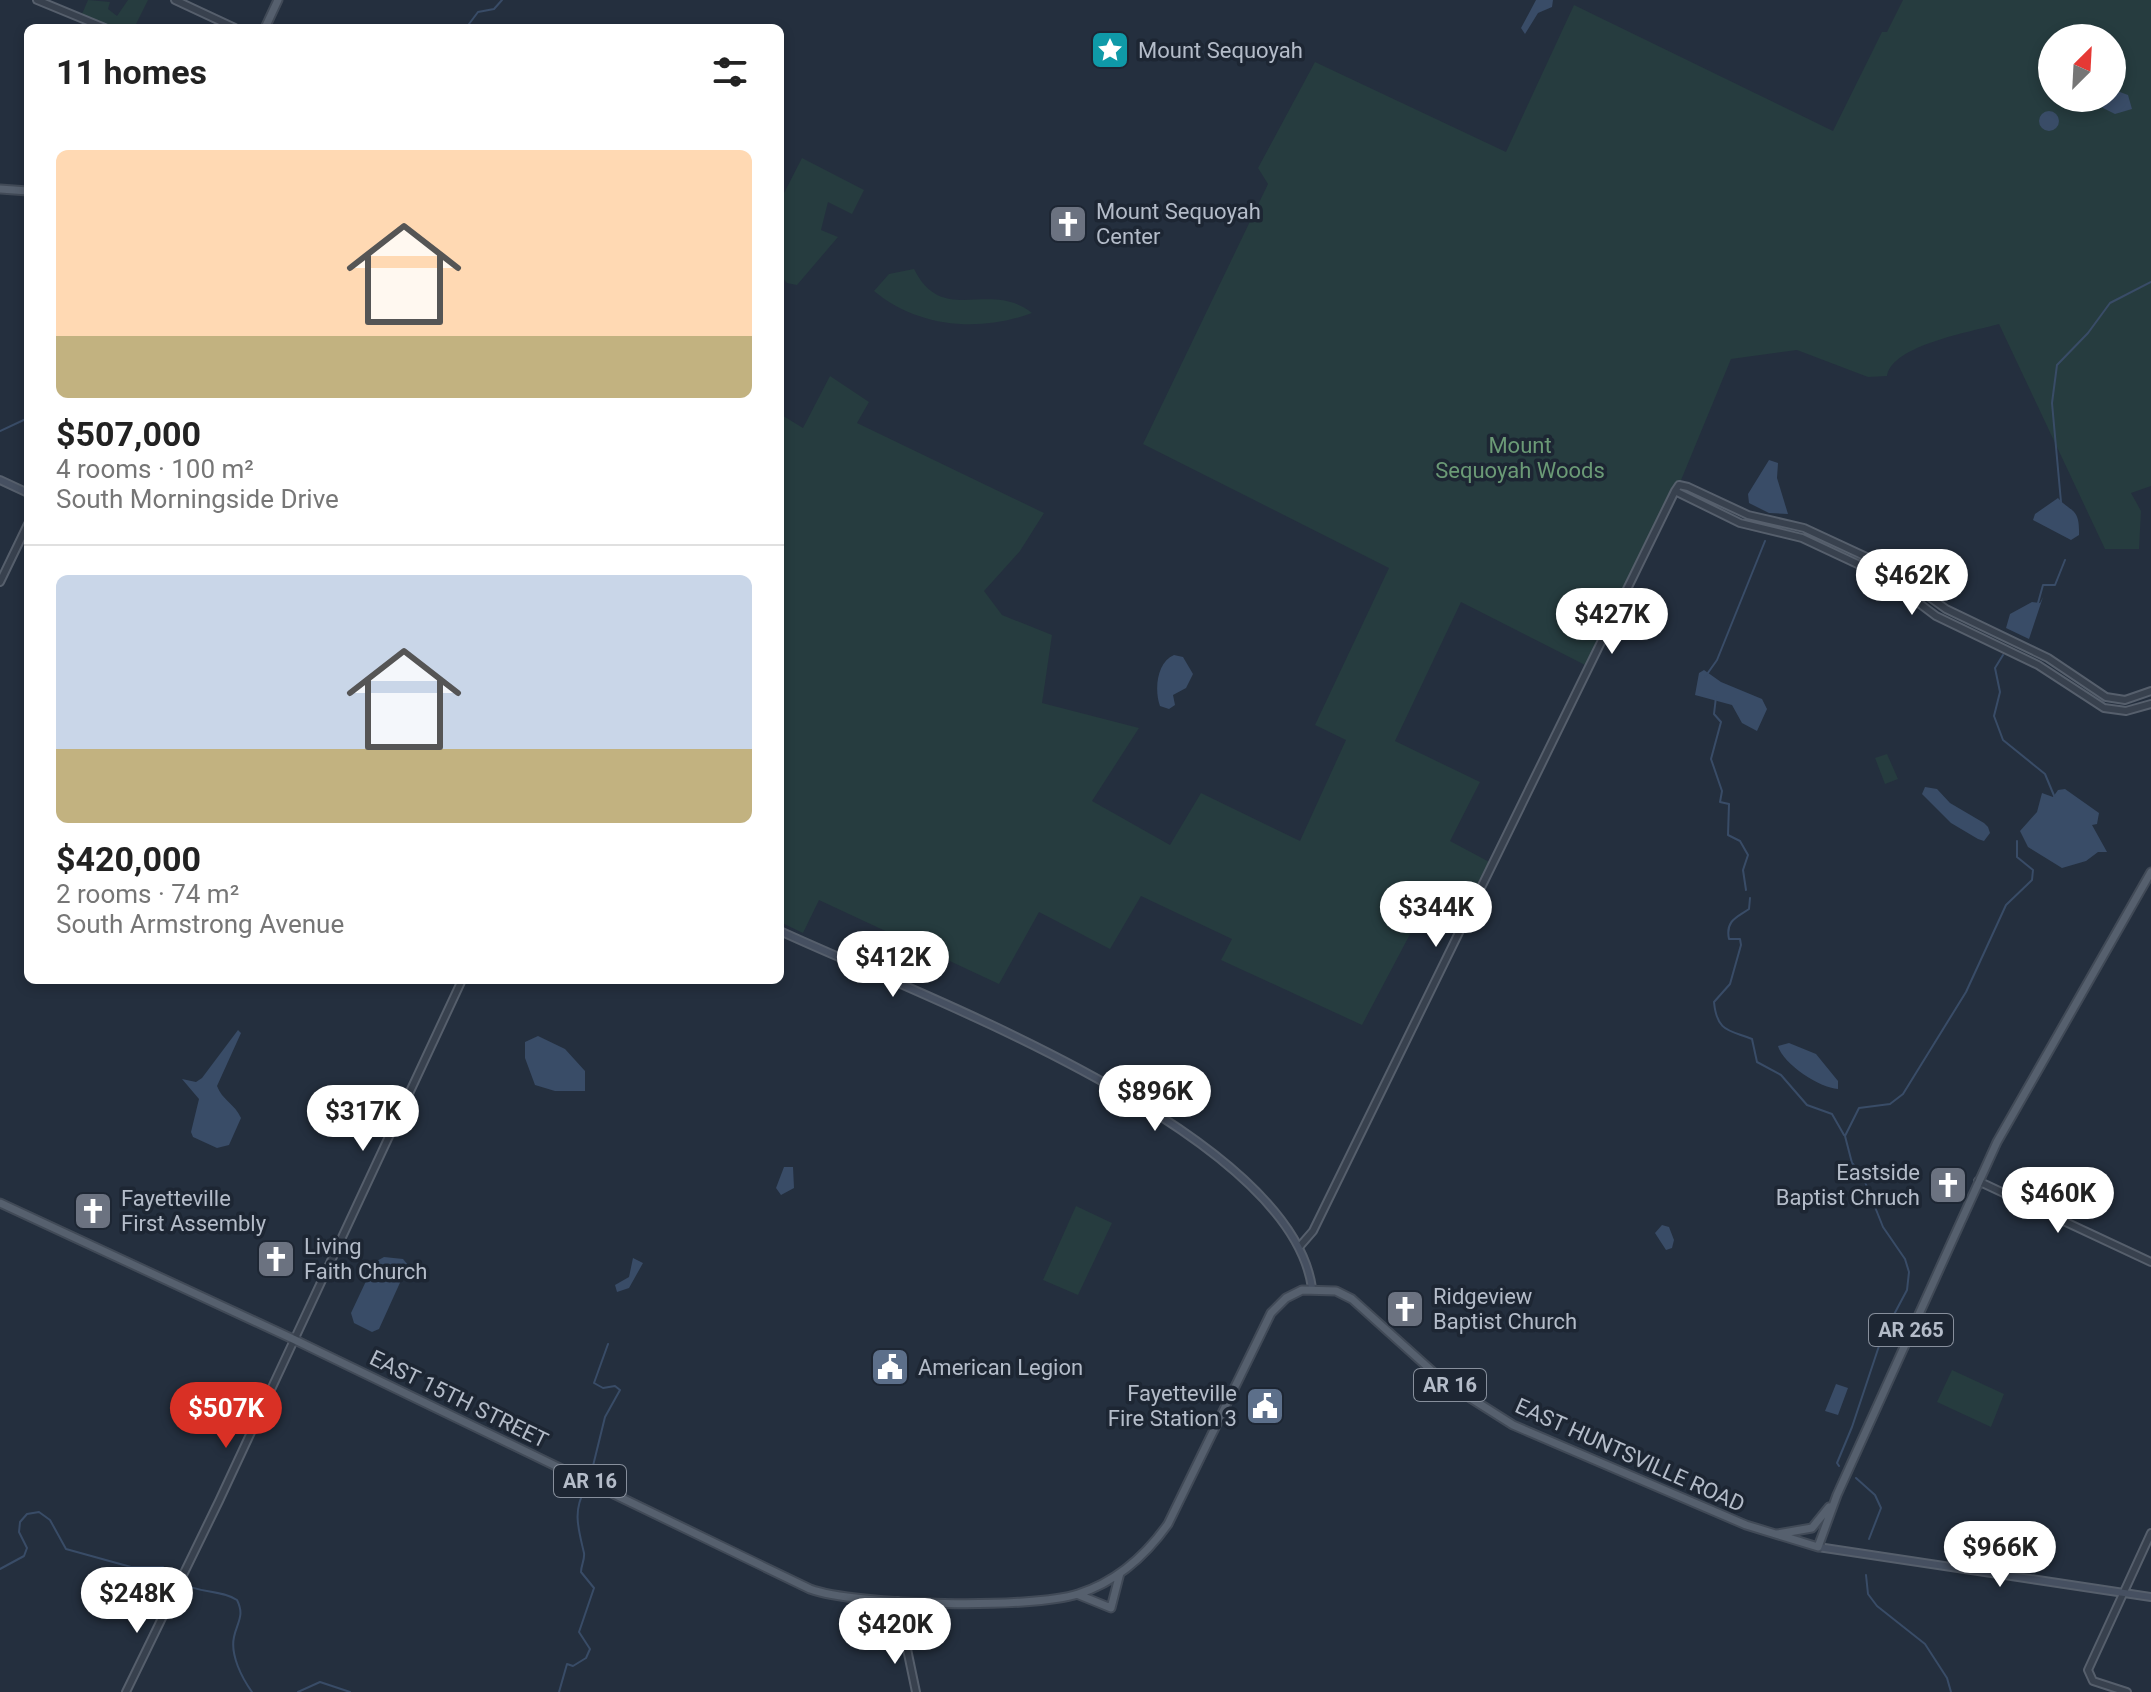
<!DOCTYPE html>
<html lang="en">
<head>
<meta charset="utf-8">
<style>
  :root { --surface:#fff; --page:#f2f2f2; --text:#222; --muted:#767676; --line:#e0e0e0; --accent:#d93025 }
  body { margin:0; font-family:Roboto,sans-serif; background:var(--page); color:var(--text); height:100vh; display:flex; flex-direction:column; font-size:30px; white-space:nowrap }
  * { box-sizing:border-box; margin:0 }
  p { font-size:26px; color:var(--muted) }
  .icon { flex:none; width:44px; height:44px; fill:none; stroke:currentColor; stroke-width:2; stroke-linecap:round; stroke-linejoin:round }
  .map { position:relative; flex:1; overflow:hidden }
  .drawer { position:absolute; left:24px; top:24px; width:760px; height:960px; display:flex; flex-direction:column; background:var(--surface); border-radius:12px; box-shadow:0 4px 12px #0003 }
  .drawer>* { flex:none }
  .needle { width:52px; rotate:24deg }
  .controls { position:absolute; left:2038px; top:24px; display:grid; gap:16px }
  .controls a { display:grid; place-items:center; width:88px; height:88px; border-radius:50%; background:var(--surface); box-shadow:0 4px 12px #0003; font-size:40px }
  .price { position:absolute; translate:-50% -68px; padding:0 18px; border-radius:28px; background:#fff; color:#222; font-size:26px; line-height:52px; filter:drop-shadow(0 2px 4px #0008) }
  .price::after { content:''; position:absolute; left:50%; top:48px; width:24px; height:18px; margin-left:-12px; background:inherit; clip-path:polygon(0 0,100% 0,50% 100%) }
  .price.active { background:var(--accent); color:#fff }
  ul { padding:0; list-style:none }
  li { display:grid; align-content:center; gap:16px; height:424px; padding:0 32px }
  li+li { border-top:2px solid var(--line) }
  li span { display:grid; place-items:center; height:248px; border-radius:12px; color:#555 }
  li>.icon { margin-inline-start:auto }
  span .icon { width:144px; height:144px; fill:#fffc; stroke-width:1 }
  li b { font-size:34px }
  h2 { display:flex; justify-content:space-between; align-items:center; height:96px; padding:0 32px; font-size:34px }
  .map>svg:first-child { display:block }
  .green { fill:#263c3f; fill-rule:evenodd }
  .water { fill:#394c67 }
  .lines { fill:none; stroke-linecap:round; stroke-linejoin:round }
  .stream { stroke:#394c67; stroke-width:2 }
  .tertiary-casing { stroke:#565f6c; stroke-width:10 }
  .secondary-casing { stroke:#565f6c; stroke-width:10 }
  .primary-casing { stroke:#414a57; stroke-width:11 }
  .tertiary { stroke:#38414e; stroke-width:6 }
  .secondary { stroke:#465061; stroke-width:6 }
  .primary { stroke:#56606e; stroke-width:7 }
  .labels { text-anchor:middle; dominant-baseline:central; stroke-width:7; stroke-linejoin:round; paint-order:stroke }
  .shield { fill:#1d2633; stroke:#878f9c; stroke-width:2 }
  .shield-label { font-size:20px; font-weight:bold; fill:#b4bcc9 }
  .poi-label { font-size:22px; fill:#b4bcc9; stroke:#1d2633; text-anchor:start }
  .park-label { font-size:22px; fill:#6b9a76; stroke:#1d2633 }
  .street-label { font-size:22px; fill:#b4bcc9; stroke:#1d2633 }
</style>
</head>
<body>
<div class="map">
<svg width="2151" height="1692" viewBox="0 0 2151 1692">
  <rect width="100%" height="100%" fill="#242f3e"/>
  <!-- green -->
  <path class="green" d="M 88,0 L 110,2 L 108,9 L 117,16 L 128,0 L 148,0 L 134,28 L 105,28 L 75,18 L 82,14 Z
    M 1903,0 L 2151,0 L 2151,486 L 2131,493 L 2141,511 L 2139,549 L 2105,549 L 1999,324 C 1971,332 1892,345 1887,376 L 1868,377 L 1797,350 L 1731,359 L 1679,485 L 1589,667 L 1461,602 L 1395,741 L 1480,782 L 1450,841 L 1493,864 L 1465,923 L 1426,904 L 1362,1025 L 1221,960 L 1232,939 L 1141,896 L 1110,949 L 1039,912 L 999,984 L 819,900 L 803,933 L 780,922 L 780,414 L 803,428 L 830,376 L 869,402 L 857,423 L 1044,513 L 1020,551 L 984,591 L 1002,615 L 1052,635 L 1042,703 L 1139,728 L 1092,801 L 1170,845 L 1201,793 L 1300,841 L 1346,740 L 1315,725 L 1389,568 L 1143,444 L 1268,184 L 1258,168 L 1315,62 L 1506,152 L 1574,5 L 1833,131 L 1882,32 L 1887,32 ZM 2052,38 L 2112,38 L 2112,98 L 2052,98 Z
    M 802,158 L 864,190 L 852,214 L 828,202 L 821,230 L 838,237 L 797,285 L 787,283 L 780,275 L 780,201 Z
    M 914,269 C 943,327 989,279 1032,313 C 979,333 917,327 874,291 L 889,274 Z
    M 1887,754 L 1898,779 L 1885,784 L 1875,758 Z
    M 1076,1206 L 1112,1223 L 1078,1295 L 1043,1280 Z
    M 1952,1370 L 2004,1394 L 1991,1427 L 1937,1402 Z"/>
  <!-- water -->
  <path class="water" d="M 1536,0 L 1553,0 L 1552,7 L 1538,13 L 1525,34 L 1521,28 Z
    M 2112,89 L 2128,95 L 2132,109 L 2115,114 L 2103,108 L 2097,98 L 2112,98 Z
    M2039 121a10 10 0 1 1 20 0a10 10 0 1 1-20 0Z
    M 1769,460 L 1778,463 L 1777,478 L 1788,514 L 1769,513 L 1749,503 L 1748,494 Z
    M 2058,498 C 2071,513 2080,507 2079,535 L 2071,540 L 2033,520 L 2035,514 Z
    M 2043,597 L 2029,639 L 2006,628 L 2010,614 L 2032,602 L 2040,603 Z
    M 1174,655 L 1183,657 L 1193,674 L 1186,688 L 1173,695 L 1175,705 L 1169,709 L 1160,706 C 1154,689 1157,662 1174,655 Z
    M 1704,670 L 1721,682 L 1762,699 L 1767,709 L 1757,731 L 1742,723 L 1732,705 L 1695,695 L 1699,673 Z
    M 1925,787 L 1937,789 L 1950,803 L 1984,823 L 1988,827 L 1990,833 L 1984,841 L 1978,839 L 1951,823 L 1922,794 Z
    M 2065,789 L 2099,813 L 2097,824 L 2092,825 L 2107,852 L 2098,852 L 2086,861 L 2062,868 L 2028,847 L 2020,831 L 2037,812 L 2042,793 L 2053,797 L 2058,790 Z
    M 238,1030 L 241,1033 L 217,1086 C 222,1100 235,1104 241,1118 L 229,1145 L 217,1148 L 193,1137 L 191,1132 L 199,1099 L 182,1079 L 196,1082 L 202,1078 Z
    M 538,1036 L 565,1049 L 585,1071 L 585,1091 L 555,1091 L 535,1085 L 525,1058 L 525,1042 Z
    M 1789,1043 L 1816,1054 L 1838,1081 L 1838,1089 C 1820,1088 1783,1064 1778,1046 Z
    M 784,1167 L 793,1167 L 794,1188 L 781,1195 L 776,1188 Z
    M 1662,1225 L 1669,1227 L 1674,1240 L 1672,1248 L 1666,1250 L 1655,1233 Z
    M 384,1257 L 403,1259 L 408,1265 L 379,1329 L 372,1332 L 354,1323 L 351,1313 L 375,1262 Z
    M 633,1258 L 643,1263 L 629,1288 L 617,1292 L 615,1285 L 629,1277 Z
    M 1836,1384 L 1848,1388 L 1838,1415 L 1825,1411 Z"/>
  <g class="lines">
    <!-- stream -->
    <path class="stream" d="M 466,28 L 478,12 L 494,9 L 502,0
      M 0,431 L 28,418
      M 2061,502 L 2052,403 L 2057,365 L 2088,333 L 2110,303 L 2151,282
      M 2038,603 L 2043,585 L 2055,585 L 2065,560
      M 2003,655 L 1995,668 L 2000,692 L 1994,716 L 2003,740 L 2045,774 L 2055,798
      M 1705,677 L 1717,660 L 1765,541
      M 1716,697 L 1714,714 L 1721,722 L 1711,759 L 1722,791 L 1720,802 L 1729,804 L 1728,835 L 1740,841 L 1748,855 L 1743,870 L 1746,890
      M 1750,898 L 1749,909 C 1738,917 1725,920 1729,939 L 1740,939 L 1741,945 L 1730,984 L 1714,1002 C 1717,1033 1730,1030 1752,1039 L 1757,1062 L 1781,1075 L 1807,1105 L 1832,1114 L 1844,1135
      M 1839,1466 L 1837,1463 L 1852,1427 L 1882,1337 L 1907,1290 L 1909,1272 L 1905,1259 L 1883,1227 L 1861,1172 L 1852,1163 L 1845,1136 L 1859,1108 L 1890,1104 L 1903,1094 L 1966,992 L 2006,905 L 2032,880 L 2033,870 L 2017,857 L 2017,841
      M 590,1478 L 605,1417 L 620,1390 L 615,1386 L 603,1388 L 594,1383 L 608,1344
      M 1856,1478 L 1875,1495 L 1881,1508 L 1869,1539
      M 0,1569 L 24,1556 L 27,1548 L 19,1532 L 20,1522 L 27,1514 L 39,1512 L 50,1520 L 66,1549 L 131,1567 L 163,1567 L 177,1580
      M 1866,1575 L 1868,1594 L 1877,1606 L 1925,1644 L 1947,1678 L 1951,1692
      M 182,1583 C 200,1594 220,1589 237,1600 C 245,1616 237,1622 234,1637 C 230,1655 242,1678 252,1692
      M 298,1692 L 320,1682 L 350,1692
      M 559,1692 L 567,1664 L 573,1666 L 586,1658 L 590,1649 L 579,1632 L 594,1588 L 581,1572 C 581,1565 585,1560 584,1553 C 579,1531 572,1511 585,1490"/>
    <defs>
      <path id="tertiary" d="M 37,0 L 105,28
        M 175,0 L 235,28
        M 1675,491 L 1679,485 L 1688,487 L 1748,515 L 1804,528 L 1888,567 L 1946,609 L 2048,658 L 2106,697 L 2125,700 L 2151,691
        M 1675,491 L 1740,523 L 1802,538 L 1883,576 L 1936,616 L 2038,665 L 2104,708 L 2126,711 L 2151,704
        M 0,582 L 28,524
        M 1978,1181 L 2151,1262
        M 1300,1246 L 1313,1231 L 1675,491
        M 897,1601 L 916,1692
        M 905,1630 L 910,1615 L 927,1603
        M 126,1692 L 219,1501 L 462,980
        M 2127,1692 L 2093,1681 L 2088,1670 L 2151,1533"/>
      <path id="secondary" d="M 0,480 L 28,493
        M 780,931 C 913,993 1290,1130 1312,1288
        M 1818,1547 L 2151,1597"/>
      <path id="primary" d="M 265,28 L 278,0
        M 0,189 L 28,191
        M 0,1203 L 293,1339 L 810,1589 C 856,1606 1032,1609 1078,1594 C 1116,1582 1146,1555 1168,1524 L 1271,1313 L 1286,1298 L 1302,1290 L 1336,1291 L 1352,1299 L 1442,1380 L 1513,1425 L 1746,1525 L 1818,1547 L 1837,1495 L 1997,1142 L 2151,872
        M 1777,1534 L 1812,1528 L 1829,1507
        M 1079,1595 L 1111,1608 L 1120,1573"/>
    </defs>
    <!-- tertiary casing -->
    <use href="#tertiary" class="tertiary-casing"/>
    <!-- secondary casing -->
    <use href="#secondary" class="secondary-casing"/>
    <!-- primary casing -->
    <use href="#primary" class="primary-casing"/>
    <!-- tertiary -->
    <use href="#tertiary" class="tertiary"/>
    <!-- secondary -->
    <use href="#secondary" class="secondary"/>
    <!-- primary -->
    <use href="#primary" class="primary"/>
  </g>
  <!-- icons -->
  <defs>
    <symbol id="sight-square" viewBox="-11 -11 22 22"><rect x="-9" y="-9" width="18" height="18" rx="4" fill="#0f9aa8" stroke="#1d2633"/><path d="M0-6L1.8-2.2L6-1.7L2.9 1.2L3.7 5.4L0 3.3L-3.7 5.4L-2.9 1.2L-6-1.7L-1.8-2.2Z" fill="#fff"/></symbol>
    <symbol id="church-square" viewBox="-11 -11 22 22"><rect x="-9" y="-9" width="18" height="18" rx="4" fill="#6b7280" stroke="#1d2633"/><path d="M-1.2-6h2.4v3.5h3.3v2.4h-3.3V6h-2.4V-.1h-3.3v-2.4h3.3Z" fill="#fff"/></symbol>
    <symbol id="civic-square" viewBox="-11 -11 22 22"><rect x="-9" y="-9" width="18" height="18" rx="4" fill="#5c6f8a" stroke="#1d2633"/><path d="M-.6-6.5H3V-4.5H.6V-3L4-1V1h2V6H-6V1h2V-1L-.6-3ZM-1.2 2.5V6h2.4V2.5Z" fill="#fff"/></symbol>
  </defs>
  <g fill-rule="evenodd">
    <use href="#sight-square" x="1088" y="28" width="44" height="44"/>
    <use href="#church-square" x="1046" y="202" width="44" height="44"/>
    <use href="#church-square" x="1926" y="1163" width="44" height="44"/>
    <use href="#church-square" x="71" y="1189" width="44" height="44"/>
    <use href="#church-square" x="254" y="1237" width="44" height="44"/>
    <use href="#church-square" x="1383" y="1287" width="44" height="44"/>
    <use href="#civic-square" x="868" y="1345" width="44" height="44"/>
    <use href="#civic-square" x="1243" y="1384" width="44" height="44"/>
  </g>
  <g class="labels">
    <!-- shield labels -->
    <g class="shield">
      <rect x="1869" y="1314" width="84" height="32" rx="6"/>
      <rect x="1414" y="1369" width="72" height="32" rx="6"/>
      <rect x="554" y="1465" width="72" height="32" rx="6"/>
    </g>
    <g class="shield-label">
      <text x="1911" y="1330">AR 265</text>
      <text x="1450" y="1385">AR 16</text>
      <text x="590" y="1481">AR 16</text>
    </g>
    <!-- poi labels -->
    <g class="poi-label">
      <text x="1138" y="50">Mount Sequoyah</text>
      <text x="1096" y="211">Mount Sequoyah<tspan x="1096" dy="25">Center</tspan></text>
      <text x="1920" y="1172" text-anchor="end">Eastside<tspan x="1920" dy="25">Baptist Chruch</tspan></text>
      <text x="121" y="1198">Fayetteville<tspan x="121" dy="25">First Assembly</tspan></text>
      <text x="304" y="1246">Living<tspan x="304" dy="25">Faith Church</tspan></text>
      <text x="1433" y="1296">Ridgeview<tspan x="1433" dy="25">Baptist Church</tspan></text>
      <text x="918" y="1367">American Legion</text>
      <text x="1237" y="1393" text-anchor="end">Fayetteville<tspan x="1237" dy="25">Fire Station 3</tspan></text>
    </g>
    <!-- park labels -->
    <g class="park-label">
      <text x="1520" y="445">Mount<tspan x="1520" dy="25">Sequoyah Woods</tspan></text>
    </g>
    <!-- street labels -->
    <g class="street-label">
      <text transform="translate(459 1399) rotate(26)">EAST 15TH STREET</text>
      <text transform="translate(1630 1455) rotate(24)">EAST HUNTSVILLE ROAD</text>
    </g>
  </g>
</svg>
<div class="controls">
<a><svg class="needle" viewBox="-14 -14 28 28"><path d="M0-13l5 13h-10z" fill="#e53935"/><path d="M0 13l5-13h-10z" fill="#767676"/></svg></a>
</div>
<b class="price" style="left:1912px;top:617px">$462K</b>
<b class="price" style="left:1612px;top:656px">$427K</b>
<b class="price" style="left:1436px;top:949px">$344K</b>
<b class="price" style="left:893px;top:999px">$412K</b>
<b class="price" style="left:1155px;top:1133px">$896K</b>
<b class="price" style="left:363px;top:1153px">$317K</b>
<b class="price" style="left:2058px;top:1235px">$460K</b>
<b class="price active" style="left:226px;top:1450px">$507K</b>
<b class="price" style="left:2000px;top:1589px">$966K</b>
<b class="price" style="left:137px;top:1635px">$248K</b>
<b class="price" style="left:895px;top:1666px">$420K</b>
<section class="drawer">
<h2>11 homes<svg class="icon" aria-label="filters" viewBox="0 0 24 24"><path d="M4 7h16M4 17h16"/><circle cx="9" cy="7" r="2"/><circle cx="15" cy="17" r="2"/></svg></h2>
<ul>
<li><span style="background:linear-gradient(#ffd9b3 75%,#c2b280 0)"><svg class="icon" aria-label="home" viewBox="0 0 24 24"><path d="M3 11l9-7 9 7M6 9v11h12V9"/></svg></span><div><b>$507,000</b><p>4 rooms · 100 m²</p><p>South Morningside Drive</p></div></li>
<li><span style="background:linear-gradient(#c9d6e8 70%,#c2b280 0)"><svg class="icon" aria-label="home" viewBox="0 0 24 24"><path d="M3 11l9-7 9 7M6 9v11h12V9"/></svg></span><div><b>$420,000</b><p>2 rooms · 74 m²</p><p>South Armstrong Avenue</p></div></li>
</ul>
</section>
</div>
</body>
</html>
